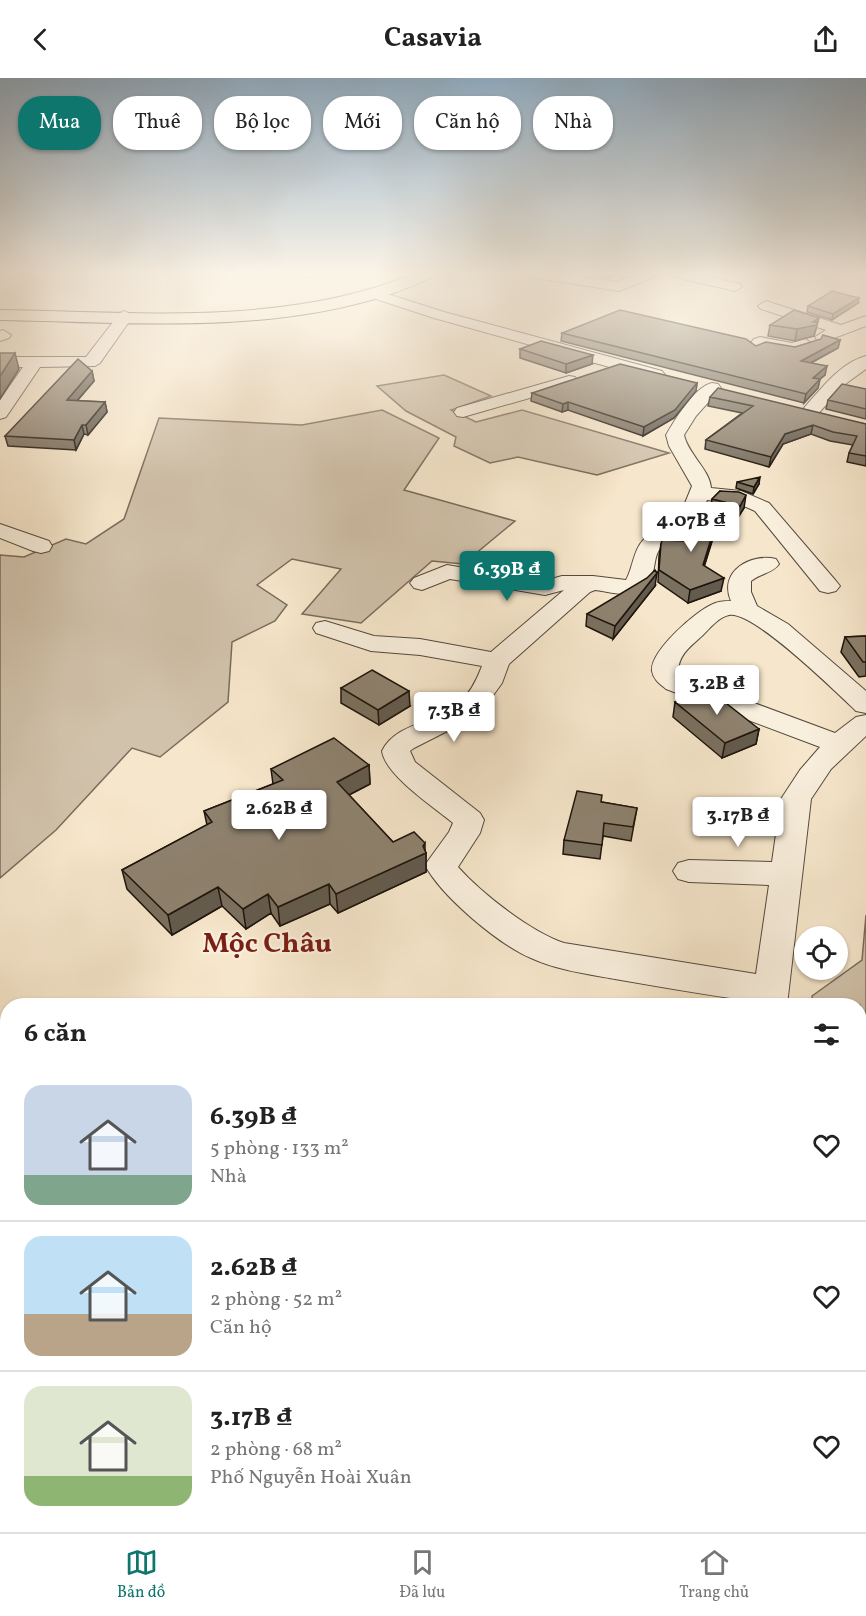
<!DOCTYPE html>
<html lang="vi">
<head>
<meta charset="utf-8">
<style>
  :root { --surface:#fff; --page:#f6f6f6; --text:#222; --muted:#767676; --line:#e0e0e0; --accent:#0f766e }
  body { margin:0; font-family:Vollkorn,serif; background:var(--page); color:var(--text); height:100vh; display:flex; flex-direction:column; font-size:22px; white-space:nowrap }
  * { box-sizing:border-box; margin:0 }
  p { font-size:20px; color:var(--muted) }
  .icon { flex:none; width:33px; height:33px; fill:none; stroke:currentColor; stroke-width:2; stroke-linecap:round; stroke-linejoin:round }
  .map { position:relative; flex:1; overflow:hidden }
  .drawer { position:absolute; left:0px; top:920px; width:867px; height:536px; display:flex; flex-direction:column; background:var(--surface); border-radius:24px 24px 0 0; box-shadow:0 2px 4px #0004 }
  .drawer>* { flex:none }
  .guide { position:absolute; left:18px; top:18px; width:831px; height:54px; display:flex; gap:12px }
  .tools { position:absolute; left:794px; top:848px; display:grid; gap:12px }
  .tools a { display:grid; place-items:center; width:54px; height:54px; border-radius:50%; background:var(--surface); box-shadow:0 2px 4px #0004; font-size:30px }
  .price { position:absolute; translate:-50% -51px; padding:0 14px; border-radius:6px; background:#fff; color:#222; font-size:20px; line-height:39px; filter:drop-shadow(0 2px 3px #0008) }
  .price::after { content:''; position:absolute; left:50%; top:36px; width:18px; height:14px; margin-left:-9px; background:inherit; clip-path:polygon(0 0,100% 0,50% 100%) }
  .price.active { background:var(--accent); color:#fff }
  ul { padding:0; list-style:none }
  li { display:flex; align-items:center; gap:18px; height:150px; padding:0 24px }
  li+li { border-top:2px solid var(--line) }
  li span { display:grid; place-items:center; flex:none; width:168px; height:120px; border-radius:18px; color:#555 }
  li>.icon { margin-inline-start:auto }
  span .icon { width:72px; height:72px; fill:#fffc; stroke-width:1 }
  li b { font-size:26px }
  h2 { display:flex; justify-content:space-between; align-items:center; height:72px; padding:0 24px; font-size:26px }
  .tag { padding:0 21px; border-radius:24px; background:var(--surface); box-shadow:0 2px 4px #0004; font-size:21px; line-height:54px }
  .tag.active { background:var(--accent); color:#fff }
  header { display:flex; justify-content:space-between; align-items:center; height:78px; padding:0 24px; background:var(--surface); font-size:27px; font-weight:700 }
  .tabs { display:flex; justify-content:space-around; align-items:center; height:84px; border-top:2px solid var(--line); background:var(--surface); font-size:16px; color:var(--muted) }
  .tabs a { display:grid; justify-items:center; gap:3px }
  .tabs .active { color:var(--accent) }
  .map>svg:first-child { display:block }
  .green { fill:#d1c2ab; stroke:#786c5c; stroke-width:1.5 }
  .lines { fill:none; stroke-linecap:round; stroke-linejoin:round }
  .street-casing { stroke:#54493c; stroke-width:2 }
  .highway-casing { stroke:#1e150c; stroke-width:2 }
  .street { fill:#f9efdd; fill-rule:evenodd }
  .highway { fill:#f6e6cb; fill-rule:evenodd }
  .wall { fill:#7a705f; stroke:#1e150c; stroke-width:1.5 }
  .shaded-wall { fill:#635b4e; stroke:#1e150c; stroke-width:1.5 }
  .building { fill:#8e826f; stroke:#1e150c; stroke-width:1.5 }
  .labels { text-anchor:middle; dominant-baseline:central; stroke-width:4.5; stroke-linejoin:round; paint-order:stroke }
  .town-label { font-size:28px; font-weight:bold; fill:#7a1f14; stroke:#f9efdd }
</style>
</head>
<body>
<header><svg class="icon" aria-label="back" viewBox="0 0 24 24"><path d="M15 5l-7 7 7 7"/></svg>Casavia<svg class="icon" aria-label="share" viewBox="0 0 24 24"><path d="M12 15V3M7 8l5-5 5 5M5 13v7h14v-7"/></svg></header>
<div class="map">
<svg width="866" height="1454" viewBox="0 0 866 1454">
  <rect width="100%" height="100%" fill="#f6e6cb"/>
  <filter id="stains"><feTurbulence type="fractalNoise" baseFrequency=".00333" numOctaves="4"/><feColorMatrix values="0 0 0 0 .2 0 0 0 0 .09 0 0 0 0 .02 0 0 0 .5 -.17"/></filter>
  <radialGradient id="worn" r=".72"><stop offset=".6" stop-color="#630" stop-opacity="0"/><stop offset="1" stop-color="#630" stop-opacity=".3"/></radialGradient>
  <!-- green -->
  <path class="green" d="M 444,297 L 491,318 L 451,332 L 476,344 L 522,332 L 669,375 L 597,397 L 518,379 L 490,385 L 454,368 L 456,359 L 406,333 L 377,308 Z
    M 382,332 L 439,360 L 404,412 L 515,443 L 463,486 L 432,483 L 361,545 L 302,536 L 341,491 L 292,481 L 257,507 L 287,527 L 275,543 L 232,564 L 228,624 L 160,679 L 132,670 L 56,752 L 0,800 L 0,477 L 24,479 L 66,461 L 86,466 L 124,441 L 159,340 L 302,347 Z
    M 866,837 L 866,1164 L 860,1154 L 860,927 L 813,927 L 812,918 L 862,882 Z"/>
  <g class="lines">
    <defs>
      <path id="street" d="M 303,195 L 320,195 L 313,199 L 305,198 Z
        M 524,195 L 557,195 L 617,204 L 639,195 L 658,195 L 656,198 L 619,213 L 531,199 Z
        M 668,195 L 693,195 L 740,206 L 742,209 L 735,213 L 670,198 Z
        M 375,212 L 444,234 L 662,293 L 665,297 L 662,301 L 656,302 L 434,240 L 370,219 L 368,216 L 370,213 Z
        M 766,223 L 841,247 L 866,238 L 866,248 L 829,262 L 817,262 L 815,259 L 826,252 L 761,231 L 758,228 Z
        M 125,233 L 133,238 L 100,285 L 95,288 L 40,289 L 6,339 L 0,341 L 0,322 L 23,289 L 0,289 L 0,279 L 86,279 L 120,235 Z
        M 3,252 L 11,257 L 9,260 L 0,263 L 0,253 Z
        M 760,259 L 792,265 L 805,261 L 813,266 C 797,285 779,266 764,270 C 761,270 758,273 755,274 L 749,272 L 747,269 L 754,261 Z
        M 866,278 L 866,291 L 844,307 L 816,338 L 804,338 L 801,334 L 804,330 C 820,312 841,284 866,278 Z
        M 569,298 L 575,299 L 578,303 L 575,307 L 463,339 L 457,338 L 454,334 L 457,330 Z
        M 712,305 L 718,306 L 721,310 L 696,338 L 684,357 C 688,376 710,392 711,410 L 741,413 L 769,425 L 836,503 L 840,508 L 836,513 L 828,515 L 820,513 L 755,433 L 737,425 L 707,422 L 693,456 C 683,462 666,462 659,472 C 655,478 655,487 653,494 C 644,526 620,515 595,512 L 590,514 L 509,586 L 502,605 L 479,637 L 414,670 L 410,673 L 415,684 L 480,735 L 484,742 L 480,755 L 458,789 C 481,815 531,854 564,865 L 756,896 L 769,807 L 689,804 L 678,801 L 673,793 L 678,785 L 689,782 L 772,784 L 781,721 L 800,692 L 820,669 L 666,611 C 660,606 653,601 652,593 C 650,573 696,533 713,526 C 719,523 725,523 731,523 C 718,493 751,475 776,481 L 779,486 C 773,495 759,496 751,503 L 751,514 L 757,528 L 788,546 L 866,613 L 866,635 L 856,633 C 836,614 753,532 729,537 C 719,539 710,550 703,557 C 691,568 679,576 678,593 L 684,599 L 835,655 L 856,639 L 866,637 L 866,658 L 831,691 L 811,721 L 787,927 L 751,927 L 752,923 C 706,917 661,909 615,901 C 587,896 557,892 531,880 C 498,866 441,818 425,787 L 449,754 L 453,745 C 434,729 385,697 382,673 C 396,644 439,645 460,624 C 471,614 477,601 482,588 L 420,577 L 371,573 L 316,555 L 313,550 L 316,545 L 325,543 L 374,558 L 420,561 L 491,574 L 564,512 L 545,517 L 450,501 L 422,512 L 414,510 L 410,505 L 414,500 L 447,487 L 544,503 L 562,498 L 593,498 L 626,502 C 634,488 633,468 648,458 C 656,453 667,452 676,447 L 692,408 L 669,368 L 666,357 C 675,342 694,309 712,305 Z
        M 0,446 L 49,463 L 52,468 L 49,473 L 41,475 L 33,473 L 0,460 Z
        M 860,1402 L 866,1404 L 866,1454 L 843,1454 L 840,1448 L 860,1448 Z"/>
      <path id="highway" d="M 416,195 L 437,195 L 435,198 C 419,205 404,212 388,217 C 263,257 128,244 0,242 L 0,232 C 139,234 285,249 416,195 Z"/>
    </defs>
    <!-- street casing -->
    <use href="#street" class="street-casing"/>
    <!-- highway casing -->
    <use href="#highway" class="highway-casing"/>
    <!-- street -->
    <use href="#street" class="street"/>
    <!-- highway -->
    <use href="#highway" class="highway"/>
  </g>
  <!-- wall -->
  <path class="wall" d="M 586,195 L 619,195 L 609,200 Z
    M 858,225 L 832,242 L 807,234 L 808,228 Z
    M 770,247 L 816,251 L 814,258 L 795,263 L 768,258 Z
    M 562,255 L 756,268 L 795,269 L 840,262 L 838,270 L 811,285 L 825,297 L 820,301 L 818,310 L 804,325 L 561,263 Z
    M 520,271 L 592,286 L 566,295 L 520,280 Z
    M 92,293 L 94,303 L 77,323 L 105,324 L 107,334 L 88,357 L 84,356 L 76,372 L 8,368 L 5,358 Z
    M 697,305 L 696,313 L 674,340 L 643,358 L 568,332 L 562,334 L 531,323 L 532,315 Z
    M 866,311 L 866,341 L 826,331 L 828,322 Z
    M 710,319 L 866,346 L 866,388 L 847,384 L 849,375 L 853,367 L 830,363 L 811,356 L 783,366 L 769,389 L 705,371 L 706,362 L 742,335 L 708,328 Z
    M 737,404 L 759,406 L 753,416 L 736,410 Z
    M 720,413 L 744,430 L 737,441 L 720,437 L 704,488 L 721,513 L 688,525 L 658,504 L 659,478 L 661,466 L 686,463 L 697,445 L 711,428 L 712,421 Z
    M 655,508 L 613,561 L 586,548 L 587,536 Z
    M 866,558 L 866,598 L 859,599 L 841,574 L 845,559 Z
    M 341,610 L 410,628 L 379,647 L 341,625 Z
    M 675,624 L 759,651 L 756,666 L 722,680 L 673,639 Z
    M 369,687 L 370,706 L 349,717 L 393,764 L 425,772 L 426,775 L 426,794 L 338,835 L 330,826 L 280,848 L 271,835 L 246,851 L 222,828 L 172,857 L 127,811 L 122,792 L 207,747 L 204,733 L 273,706 L 271,691 Z
    M 602,724 L 637,730 L 631,763 L 603,758 L 600,781 L 563,776 L 564,762 Z"/>
  <!-- shaded-wall -->
  <path class="shaded-wall" d="M 610,195 L 619,195 L 609,200 Z
    M 859,220 L 858,225 L 832,242 L 833,236 Z
    M 819,240 L 814,258 L 795,263 L 797,251 Z
    M 840,262 L 838,270 L 799,291 L 801,283 Z
    M 15,275 L 19,291 L 0,321 L 0,298 Z
    M 593,277 L 592,286 L 566,295 L 566,286 Z
    M 827,288 L 825,297 L 820,301 L 818,310 L 804,325 L 806,316 L 813,300 Z
    M 92,293 L 94,303 L 69,332 L 67,322 Z
    M 697,305 L 696,313 L 674,340 L 643,358 L 644,349 Z
    M 105,324 L 107,334 L 88,357 L 86,347 Z
    M 568,324 L 568,332 L 562,334 L 563,326 Z
    M 82,347 L 84,356 L 76,372 L 74,362 Z
    M 813,347 L 811,356 L 783,366 L 769,389 L 771,379 L 785,356 Z
    M 760,399 L 759,406 L 753,416 L 754,409 Z
    M 746,417 L 744,430 L 737,441 L 740,428 Z
    M 721,429 L 719,441 L 701,499 L 703,487 Z
    M 657,495 L 655,508 L 613,561 L 615,548 Z
    M 724,500 L 721,513 L 688,525 L 690,512 Z
    M 409,613 L 410,628 L 379,647 L 378,632 Z
    M 759,651 L 756,666 L 722,680 L 725,665 Z
    M 369,687 L 370,706 L 339,722 L 337,704 Z
    M 425,765 L 425,775 L 426,775 L 426,794 L 338,835 L 336,816 L 423,768 Z
    M 329,806 L 330,826 L 280,848 L 278,829 Z
    M 218,809 L 222,828 L 172,857 L 168,837 Z
    M 268,816 L 271,835 L 246,851 L 243,831 Z"/>
  <!-- building -->
  <path class="building" d="M 832,213 L 859,220 L 833,236 L 808,228 Z
    M 620,232 L 746,261 L 756,268 L 766,264 L 795,269 L 821,261 L 823,257 L 840,262 L 801,283 L 827,288 L 813,300 L 820,301 L 806,316 L 562,255 Z
    M 794,232 L 819,240 L 813,244 L 817,244 L 817,247 L 797,251 L 770,247 Z
    M 541,263 L 593,277 L 566,286 L 520,271 Z
    M 0,275 L 15,275 L 0,298 Z
    M 78,281 L 92,293 L 67,322 L 105,324 L 86,347 L 82,347 L 74,362 L 5,358 Z
    M 620,286 L 697,305 L 675,332 L 644,349 L 568,324 L 563,326 L 532,315 Z
    M 842,306 L 866,311 L 866,331 L 828,322 Z
    M 718,310 L 866,346 L 866,378 L 849,375 L 857,358 L 833,354 L 813,347 L 785,356 L 771,379 L 706,362 L 753,328 L 710,319 Z
    M 760,399 L 754,409 L 737,404 Z
    M 720,413 L 739,414 L 746,417 L 740,428 L 712,421 Z
    M 704,428 L 721,429 L 703,487 L 724,500 L 690,512 L 659,492 L 661,466 L 662,462 L 686,463 L 691,448 L 697,445 Z
    M 655,492 L 657,495 L 615,548 L 587,536 L 647,500 Z
    M 866,558 L 866,584 L 863,584 L 845,559 Z
    M 372,592 L 409,613 L 378,632 L 341,610 Z
    M 707,613 L 713,615 L 759,651 L 725,665 L 675,624 Z
    M 334,660 L 369,687 L 337,704 L 393,764 L 414,754 L 425,765 L 423,768 L 426,775 L 336,816 L 329,806 L 278,829 L 268,816 L 243,831 L 218,809 L 168,837 L 122,792 L 212,744 L 204,733 L 283,702 L 271,691 Z
    M 577,713 L 602,717 L 601,724 L 637,730 L 633,749 L 604,745 L 602,767 L 564,762 Z
    M 763,1448 L 786,1448 L 795,1454 L 760,1454 Z"/>
  <!-- sky -->
  <linearGradient id="sky" x2="0" y2="1"><stop stop-color="#90acc2"/><stop offset="0.49" stop-color="#fbf4e8"/><stop offset="1" stop-color="#fbf4e8" stop-opacity="0"/></linearGradient>
  <rect width="866" height="398" fill="url(#sky)"/>
  <g class="labels">
    <!-- town labels -->
    <g class="town-label">
      <text x="267" y="866">Mộc Châu</text>
    </g>
  </g>
  <rect width="100%" height="100%" filter="url(#stains)"/>
  <rect width="100%" height="100%" fill="url(#worn)"/>
</svg>
<div class="tools">
<a><svg class="icon" aria-label="locate" viewBox="0 0 24 24"><circle cx="12" cy="12" r="6"/><path d="M12 2v4M12 18v4M2 12h4M18 12h4"/></svg></a>
</div>
<b class="price" style="left:691px;top:475px">4.07B ₫</b>
<b class="price active" style="left:507px;top:524px">6.39B ₫</b>
<b class="price" style="left:717px;top:638px">3.2B ₫</b>
<b class="price" style="left:454px;top:665px">7.3B ₫</b>
<b class="price" style="left:279px;top:763px">2.62B ₫</b>
<b class="price" style="left:738px;top:770px">3.17B ₫</b>
<div class="guide">
<a class="tag active">Mua</a>
<a class="tag">Thuê</a>
<a class="tag">Bộ lọc</a>
<a class="tag">Mới</a>
<a class="tag">Căn hộ</a>
<a class="tag">Nhà</a>
</div>
<section class="drawer">
<h2>6 căn<svg class="icon" aria-label="filters" viewBox="0 0 24 24"><path d="M4 7h16M4 17h16"/><circle cx="9" cy="7" r="2"/><circle cx="15" cy="17" r="2"/></svg></h2>
<ul>
<li><span style="background:linear-gradient(#c9d6e8 75%,#7fa58c 0)"><svg class="icon" aria-label="home" viewBox="0 0 24 24"><path d="M3 11l9-7 9 7M6 9v11h12V9"/></svg></span><div><b>6.39B ₫</b><p>5 phòng · 133 m²</p><p>Nhà</p></div><svg class="icon" aria-label="heart" viewBox="0 0 24 24"><path d="M12 20l-8-8c-3-5 5-10 8-4 3-6 11-1 8 4z"/></svg></li>
<li><span style="background:linear-gradient(#bfe0f5 65%,#b9a48a 0)"><svg class="icon" aria-label="home" viewBox="0 0 24 24"><path d="M3 11l9-7 9 7M6 9v11h12V9"/></svg></span><div><b>2.62B ₫</b><p>2 phòng · 52 m²</p><p>Căn hộ</p></div><svg class="icon" aria-label="heart" viewBox="0 0 24 24"><path d="M12 20l-8-8c-3-5 5-10 8-4 3-6 11-1 8 4z"/></svg></li>
<li><span style="background:linear-gradient(#dfe7d0 75%,#8fb573 0)"><svg class="icon" aria-label="home" viewBox="0 0 24 24"><path d="M3 11l9-7 9 7M6 9v11h12V9"/></svg></span><div><b>3.17B ₫</b><p>2 phòng · 68 m²</p><p>Phố Nguyễn Hoài Xuân</p></div><svg class="icon" aria-label="heart" viewBox="0 0 24 24"><path d="M12 20l-8-8c-3-5 5-10 8-4 3-6 11-1 8 4z"/></svg></li>
</ul>
</section>
</div>
<nav class="tabs">
<a class="active"><svg class="icon" aria-label="map" viewBox="0 0 24 24"><path d="M3 6l6-2 6 2 6-2v14l-6 2-6-2-6 2zM9 4v14M15 6v14"/></svg>Bản đồ</a>
<a><svg class="icon" aria-label="saved" viewBox="0 0 24 24"><path d="M7 4h10v16l-5-4-5 4z"/></svg>Đã lưu</a>
<a><svg class="icon" aria-label="home" viewBox="0 0 24 24"><path d="M3 11l9-7 9 7M6 9v11h12V9"/></svg>Trang chủ</a>
</nav>
</body>
</html>
